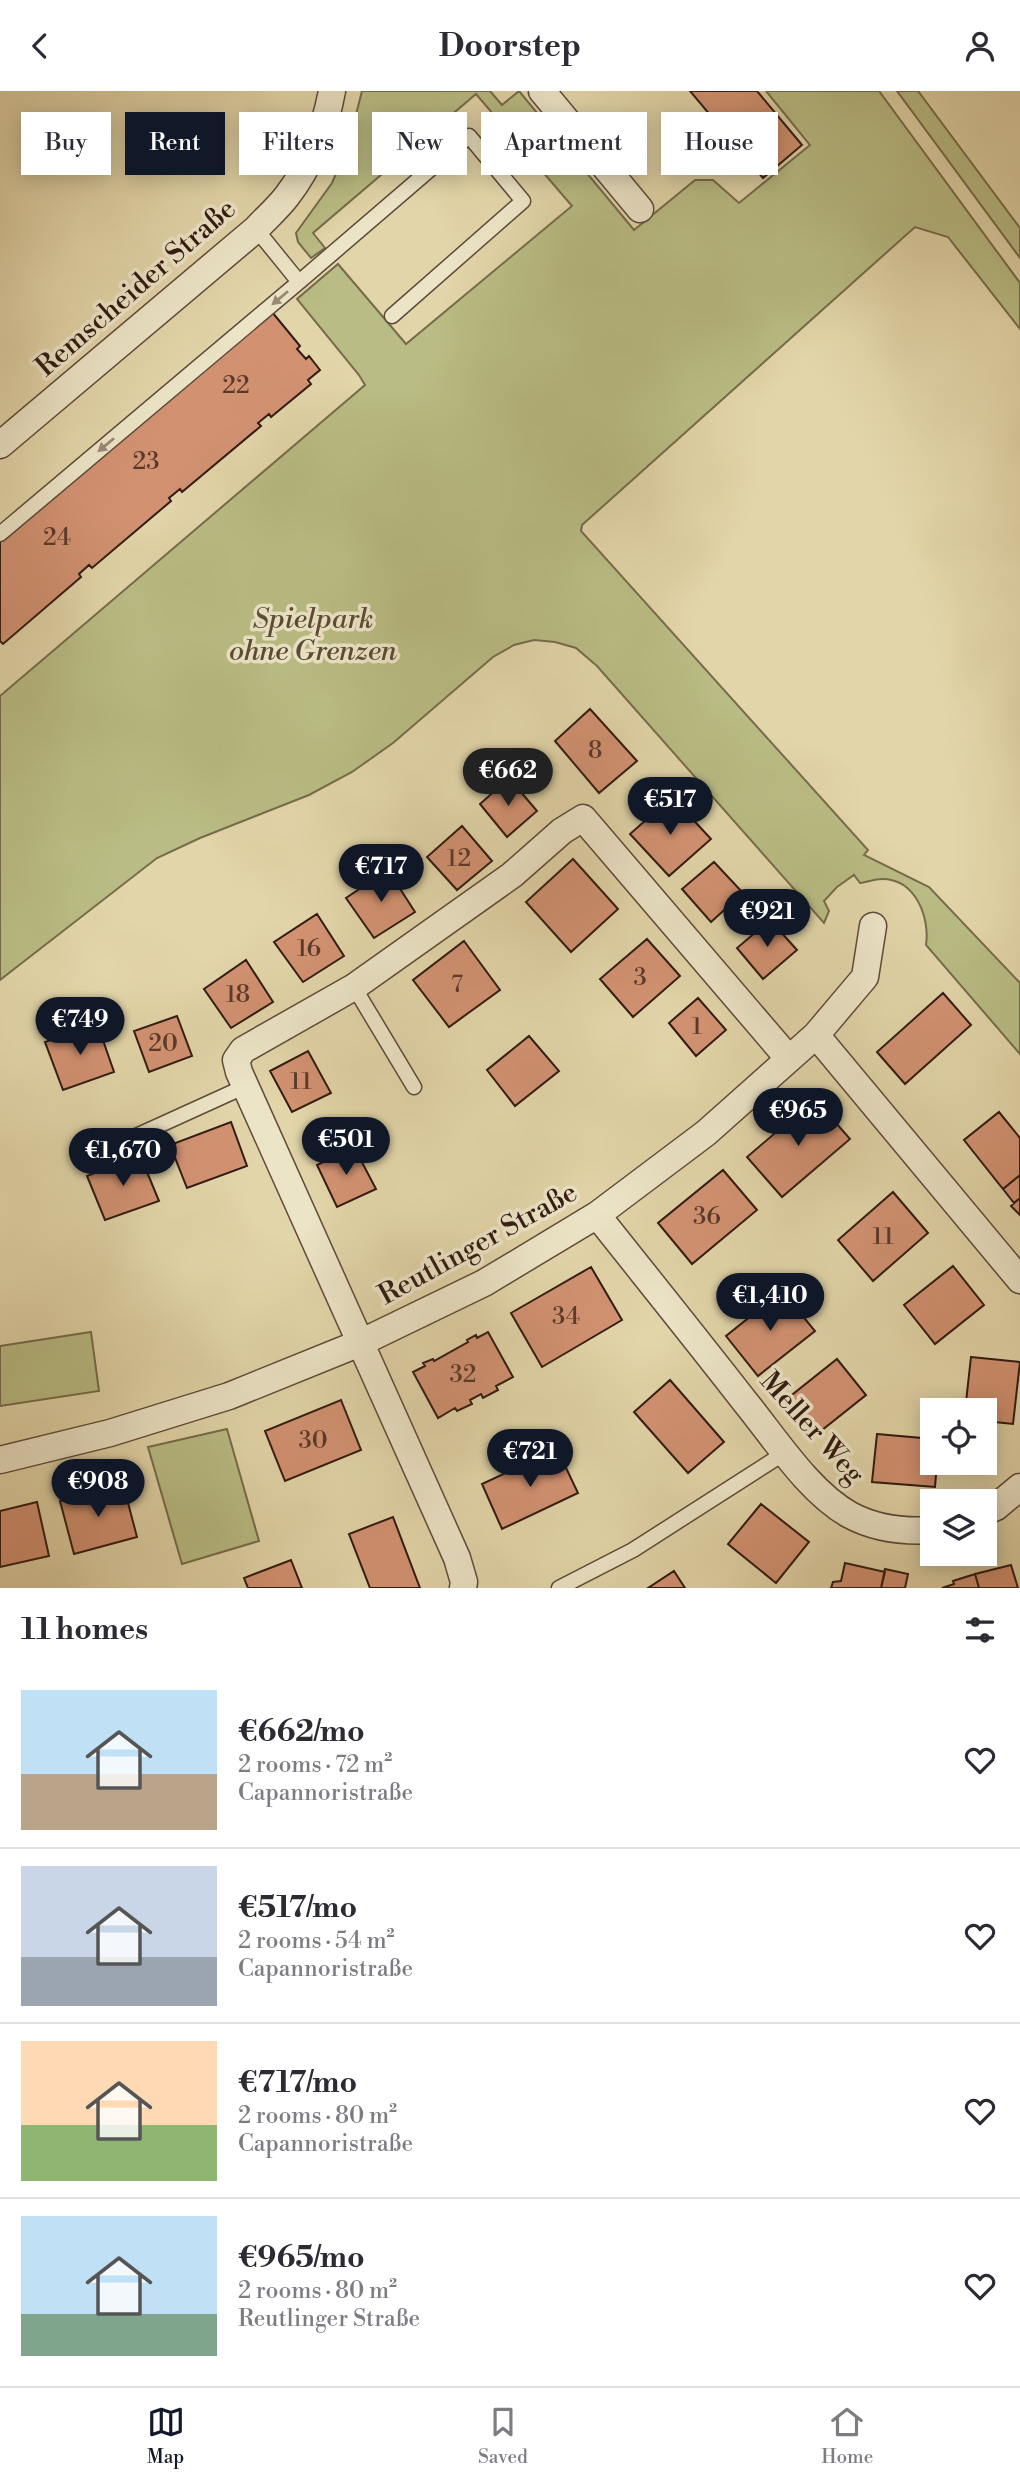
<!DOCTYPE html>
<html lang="en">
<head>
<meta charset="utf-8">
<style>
  :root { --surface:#fff; --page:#f2f2f3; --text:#2b2b33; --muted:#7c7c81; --line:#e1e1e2; --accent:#111827 }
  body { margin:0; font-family:"Libre Bodoni",serif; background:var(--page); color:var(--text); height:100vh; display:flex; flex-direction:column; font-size:26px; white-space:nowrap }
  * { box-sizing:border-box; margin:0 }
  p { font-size:23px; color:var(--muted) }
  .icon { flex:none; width:38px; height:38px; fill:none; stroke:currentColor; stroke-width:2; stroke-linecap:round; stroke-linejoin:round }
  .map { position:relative; height:1497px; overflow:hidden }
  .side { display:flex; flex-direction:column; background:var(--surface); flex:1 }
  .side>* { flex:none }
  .banner { position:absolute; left:21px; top:21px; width:978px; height:63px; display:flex; gap:14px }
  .controls { position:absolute; left:920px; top:1307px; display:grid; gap:14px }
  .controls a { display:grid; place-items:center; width:77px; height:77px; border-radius:0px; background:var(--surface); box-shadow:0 4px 18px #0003; font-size:35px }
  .price { position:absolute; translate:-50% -60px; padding:0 16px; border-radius:24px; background:var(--accent); color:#fff; font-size:23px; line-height:46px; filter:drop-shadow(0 2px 4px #0008) }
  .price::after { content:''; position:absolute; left:50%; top:42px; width:21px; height:16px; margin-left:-10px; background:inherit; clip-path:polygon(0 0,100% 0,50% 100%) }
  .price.selected { background:#222; color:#fff }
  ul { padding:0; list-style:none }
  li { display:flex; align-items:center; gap:21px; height:175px; padding:0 21px }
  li+li { border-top:2px solid var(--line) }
  li span { display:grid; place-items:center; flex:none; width:196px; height:140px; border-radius:0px; color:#555 }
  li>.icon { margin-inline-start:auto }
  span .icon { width:84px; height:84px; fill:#fffc; stroke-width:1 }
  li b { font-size:30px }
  h2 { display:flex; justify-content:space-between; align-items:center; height:84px; padding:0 21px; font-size:30px }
  .tag { padding:0 24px; border-radius:0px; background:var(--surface); box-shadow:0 4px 18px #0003; font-size:24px; line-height:63px }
  .tag.selected { background:var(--accent); color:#fff }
  header { display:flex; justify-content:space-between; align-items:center; height:91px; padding:0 21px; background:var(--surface); font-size:32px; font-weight:800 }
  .dock { display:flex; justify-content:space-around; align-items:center; height:98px; border-top:2px solid var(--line); background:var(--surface); font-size:19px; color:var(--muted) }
  .dock a { display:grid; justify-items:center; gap:4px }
  .dock .selected { color:var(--accent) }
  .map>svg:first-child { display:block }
  .green { fill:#b9bc84; stroke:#766c4b; stroke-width:2 }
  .building { fill:#d29272; stroke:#321b12; stroke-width:2 }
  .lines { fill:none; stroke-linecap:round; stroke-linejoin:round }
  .service-casing { stroke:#5e4a38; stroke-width:17 }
  .minor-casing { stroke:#5e4a38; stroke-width:29 }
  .service { stroke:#ece4c7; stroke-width:14 }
  .minor { stroke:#ece4c7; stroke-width:26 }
  .oneway { fill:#988a76 }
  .labels { text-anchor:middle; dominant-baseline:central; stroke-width:7; stroke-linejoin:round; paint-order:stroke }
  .number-label { font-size:24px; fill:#5a392a }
  .street-label { font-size:28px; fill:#321b12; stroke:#ece4c7 }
  .park-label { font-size:28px; font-style:italic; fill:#5a4b34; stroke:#ece4c7 }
</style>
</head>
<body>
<header><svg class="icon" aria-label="back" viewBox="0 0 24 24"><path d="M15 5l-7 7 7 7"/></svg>Doorstep<svg class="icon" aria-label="person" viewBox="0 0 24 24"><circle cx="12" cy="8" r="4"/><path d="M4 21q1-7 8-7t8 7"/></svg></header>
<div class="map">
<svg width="1020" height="1497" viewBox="0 0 1020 1497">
  <rect width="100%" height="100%" fill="#e2d5a9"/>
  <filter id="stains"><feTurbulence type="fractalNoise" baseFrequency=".00286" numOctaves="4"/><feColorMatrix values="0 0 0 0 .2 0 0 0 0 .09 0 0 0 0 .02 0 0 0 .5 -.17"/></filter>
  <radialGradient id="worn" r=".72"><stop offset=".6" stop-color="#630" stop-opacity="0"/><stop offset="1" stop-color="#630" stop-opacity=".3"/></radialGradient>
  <!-- green -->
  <path class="green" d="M 362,0 L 490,0 L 502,14 L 519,0 L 634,139 L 695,89 L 713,89 L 739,112 L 810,54 L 766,0 L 879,0 L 1020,192 L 1020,238 L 948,146 L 915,136 L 582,434 L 581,440 L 868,759 L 864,764 L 929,796 L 1020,892 L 1020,963 L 926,854 C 930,827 916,788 882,788 C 875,788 867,791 860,792 L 854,784 L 837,796 L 824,810 L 829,820 L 824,832 L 597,575 L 576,557 L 555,551 L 534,549 L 514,554 L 493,566 L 393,652 L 352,681 L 309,704 L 200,747 L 157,767 L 0,889 L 0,605 L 365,294 L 359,284 L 297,208 L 338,173 L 406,253 L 572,115 L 476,3 L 313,142 L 325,157 L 311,167 L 298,151 L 296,142 L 332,92 L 348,55 Z
    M 897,0 L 918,0 L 1020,137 L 1020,167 Z
    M 91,1241 L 99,1300 L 0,1315 L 0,1255 Z
    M 227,1338 L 259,1450 L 182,1473 L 148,1356 Z"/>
  <!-- building -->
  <path class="building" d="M 690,0 L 757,0 L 802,54 L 763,87 Z
    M 272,221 L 300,255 L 297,258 L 306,268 L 309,265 L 320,279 L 308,289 L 311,293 L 271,326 L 269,323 L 258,332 L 261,335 L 182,401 L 180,398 L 169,407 L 171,410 L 92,477 L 89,474 L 79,483 L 81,486 L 3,553 L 0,550 L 0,449 Z
    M 590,618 L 637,670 L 599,702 L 555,650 Z
    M 509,687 L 537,720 L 507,746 L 480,713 Z
    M 672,706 L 711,748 L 669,785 L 630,743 Z
    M 462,735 L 492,770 L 457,799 L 427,766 Z
    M 573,768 L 618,818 L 571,861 L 526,811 Z
    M 714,771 L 743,802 L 711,831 L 682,798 Z
    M 388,779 L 415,821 L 374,847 L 346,807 Z
    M 317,823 L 344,865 L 303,891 L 274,851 Z
    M 770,829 L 797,859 L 763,888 L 737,857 Z
    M 647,848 L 680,885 L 633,926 L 600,888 Z
    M 464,850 L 500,899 L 449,936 L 413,889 Z
    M 246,869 L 273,911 L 231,937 L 204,898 Z
    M 943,902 L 971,934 L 905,993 L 877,961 Z
    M 698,907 L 726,939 L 696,965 L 669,932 Z
    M 177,925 L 192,965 L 149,981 L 134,940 Z
    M 97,932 L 114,981 L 63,999 L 45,951 Z
    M 529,945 L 559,980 L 515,1015 L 487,979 Z
    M 308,960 L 331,1002 L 292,1021 L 270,980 Z
    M 815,1008 L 850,1048 L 782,1106 L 747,1066 Z
    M 999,1021 L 1020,1047 L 1020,1084 L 1003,1098 L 964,1049 Z
    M 231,1031 L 247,1075 L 187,1097 L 170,1054 Z
    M 354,1056 L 376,1098 L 337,1116 L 317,1074 Z
    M 140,1064 L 159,1110 L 105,1129 L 87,1085 Z
    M 723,1079 L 757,1119 L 692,1173 L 658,1132 Z
    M 1020,1084 L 1020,1107 L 1014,1112 L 1003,1098 Z
    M 893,1101 L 928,1142 L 873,1190 L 838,1149 Z
    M 1020,1107 L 1020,1124 L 1011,1115 Z
    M 953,1175 L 984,1214 L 935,1253 L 904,1214 Z
    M 591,1176 L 622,1229 L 542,1276 L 511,1222 Z
    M 782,1200 L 815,1240 L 758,1285 L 726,1245 Z
    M 488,1241 L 513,1286 L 496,1295 L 498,1299 L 483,1307 L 481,1303 L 470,1309 L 472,1313 L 457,1320 L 455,1317 L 438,1327 L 413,1281 L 425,1275 L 423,1272 L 433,1268 L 434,1270 L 468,1251 L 467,1249 L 476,1244 L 477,1247 Z
    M 971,1266 L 1020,1271 L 1013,1333 L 985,1330 L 985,1320 L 965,1320 Z
    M 837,1268 L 866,1304 L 812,1347 L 783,1311 Z
    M 670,1289 L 724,1351 L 688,1382 L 634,1321 Z
    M 341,1309 L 361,1359 L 285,1390 L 265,1340 Z
    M 877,1343 L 933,1348 L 933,1372 L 937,1372 L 935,1396 L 872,1391 Z
    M 557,1358 L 578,1402 L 502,1438 L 482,1393 Z
    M 123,1393 L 137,1446 L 74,1463 L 60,1410 Z
    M 37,1411 L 49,1465 L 0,1476 L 0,1420 Z
    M 761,1413 L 809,1451 L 776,1492 L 728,1453 Z
    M 393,1426 L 420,1497 L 370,1497 L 349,1443 Z
    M 291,1469 L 302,1497 L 248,1497 L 244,1487 Z
    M 845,1472 L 885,1481 L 881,1497 L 831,1497 L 833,1491 L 841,1490 Z
    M 1011,1474 L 1018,1497 L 979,1497 L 975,1483 Z
    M 885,1478 L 908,1483 L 905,1497 L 881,1497 Z
    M 674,1480 L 685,1497 L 648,1497 Z
    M 975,1483 L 979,1497 L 942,1497 L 954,1493 L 953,1490 Z"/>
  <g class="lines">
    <defs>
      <path id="service" d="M 299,191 L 469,45 L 523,110 L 392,225
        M 0,443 L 299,191 L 256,138
        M 354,896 L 414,996
        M 136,1045 L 246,995
        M 559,1497 L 633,1459 L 786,1361"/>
      <path id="minor" d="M 542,0 L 640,118
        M 0,354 L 256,138 C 266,127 278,117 287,105 C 310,75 325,37 332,0
        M 816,944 L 1020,1189
        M 597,1124 C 647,1187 697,1249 746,1312 C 776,1349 809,1401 850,1424 C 876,1438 904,1441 933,1439
        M 0,1369 L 110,1342 L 229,1305 L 360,1252 L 484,1192 L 597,1124 L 706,1042 L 816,944 L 865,886 L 873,835
        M 985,1421 L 996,1416 L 1020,1396
        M 463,1497 L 464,1491 L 457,1467 L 239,981 L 236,969 L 243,959 L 354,896 L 512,784 L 562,740 L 583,727 L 789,968"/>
    </defs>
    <!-- service casing -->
    <use href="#service" class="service-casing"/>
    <!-- minor casing -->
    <use href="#minor" class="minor-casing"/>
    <!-- service -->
    <use href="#service" class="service"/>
    <!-- minor -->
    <use href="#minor" class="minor"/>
  </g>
  <!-- one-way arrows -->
  <defs><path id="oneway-solid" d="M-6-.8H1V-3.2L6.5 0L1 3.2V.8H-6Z" transform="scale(1.75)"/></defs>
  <g class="oneway">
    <use href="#oneway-solid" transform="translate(280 207) rotate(140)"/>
    <use href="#oneway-solid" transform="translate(106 354) rotate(140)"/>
  </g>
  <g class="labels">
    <!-- number labels -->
    <g class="number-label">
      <text x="236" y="295">22</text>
      <text x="146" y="371">23</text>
      <text x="57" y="447">24</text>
      <text x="595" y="660">8</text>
      <text x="459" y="768">12</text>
      <text x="309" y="858">16</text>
      <text x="640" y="887">3</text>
      <text x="457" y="894">7</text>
      <text x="238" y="904">18</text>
      <text x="697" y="936">1</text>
      <text x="163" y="953">20</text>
      <text x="301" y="991">11</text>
      <text x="707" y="1126">36</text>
      <text x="883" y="1146">11</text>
      <text x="566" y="1226">34</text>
      <text x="463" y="1284">32</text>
      <text x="313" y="1350">30</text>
    </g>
    <!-- street labels -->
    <g class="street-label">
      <text transform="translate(136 197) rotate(-41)">Remscheider Straße</text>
      <text transform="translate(478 1153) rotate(-29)">Reutlinger Straße</text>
      <text transform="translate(812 1337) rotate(48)">Meller Weg</text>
    </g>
    <!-- park labels -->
    <g class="park-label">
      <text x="313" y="528">Spielpark<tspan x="313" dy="32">ohne Grenzen</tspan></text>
    </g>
  </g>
  <rect width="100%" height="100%" filter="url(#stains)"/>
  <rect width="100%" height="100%" fill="url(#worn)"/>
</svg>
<div class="controls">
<a><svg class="icon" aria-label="locate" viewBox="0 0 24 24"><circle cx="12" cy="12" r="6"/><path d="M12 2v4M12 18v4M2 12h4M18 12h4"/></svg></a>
<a><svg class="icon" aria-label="layers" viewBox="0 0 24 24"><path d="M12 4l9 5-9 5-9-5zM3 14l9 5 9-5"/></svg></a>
</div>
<b class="price selected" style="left:508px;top:717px">€662</b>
<b class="price" style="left:670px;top:746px">€517</b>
<b class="price" style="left:381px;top:813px">€717</b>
<b class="price" style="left:767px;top:858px">€921</b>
<b class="price" style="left:80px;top:966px">€749</b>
<b class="price" style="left:798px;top:1057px">€965</b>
<b class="price" style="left:346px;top:1086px">€501</b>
<b class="price" style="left:123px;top:1097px">€1,670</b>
<b class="price" style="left:770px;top:1242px">€1,410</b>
<b class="price" style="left:530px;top:1398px">€721</b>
<b class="price" style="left:98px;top:1428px">€908</b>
<div class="banner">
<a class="tag">Buy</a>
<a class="tag selected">Rent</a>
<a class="tag">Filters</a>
<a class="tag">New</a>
<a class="tag">Apartment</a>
<a class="tag">House</a>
</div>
</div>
<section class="side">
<h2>11 homes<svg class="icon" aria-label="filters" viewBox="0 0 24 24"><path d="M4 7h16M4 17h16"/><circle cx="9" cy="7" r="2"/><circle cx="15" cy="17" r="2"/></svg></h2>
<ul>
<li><span style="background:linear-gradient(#bfe0f5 60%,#b9a48a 0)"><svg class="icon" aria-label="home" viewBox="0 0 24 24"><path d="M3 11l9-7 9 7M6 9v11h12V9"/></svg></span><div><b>€662/mo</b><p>2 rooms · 72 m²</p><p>Capannoristraße</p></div><svg class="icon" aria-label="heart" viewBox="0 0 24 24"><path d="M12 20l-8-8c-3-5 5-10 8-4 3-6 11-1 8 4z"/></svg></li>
<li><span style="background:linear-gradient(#c9d6e8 65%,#9aa5b1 0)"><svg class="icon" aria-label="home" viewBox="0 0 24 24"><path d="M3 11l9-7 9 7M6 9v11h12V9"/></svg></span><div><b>€517/mo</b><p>2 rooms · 54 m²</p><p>Capannoristraße</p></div><svg class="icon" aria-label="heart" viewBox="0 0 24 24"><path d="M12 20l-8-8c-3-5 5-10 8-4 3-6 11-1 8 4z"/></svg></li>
<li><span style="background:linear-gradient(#ffd9b3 60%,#8fb573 0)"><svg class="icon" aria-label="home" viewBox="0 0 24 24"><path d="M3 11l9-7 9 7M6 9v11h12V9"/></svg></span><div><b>€717/mo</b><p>2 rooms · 80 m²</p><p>Capannoristraße</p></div><svg class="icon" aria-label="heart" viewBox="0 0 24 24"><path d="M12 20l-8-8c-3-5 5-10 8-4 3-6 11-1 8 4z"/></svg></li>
<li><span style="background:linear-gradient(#bfe0f5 70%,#7fa58c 0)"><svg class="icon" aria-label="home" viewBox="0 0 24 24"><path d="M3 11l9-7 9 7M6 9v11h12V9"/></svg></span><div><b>€965/mo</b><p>2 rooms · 80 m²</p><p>Reutlinger Straße</p></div><svg class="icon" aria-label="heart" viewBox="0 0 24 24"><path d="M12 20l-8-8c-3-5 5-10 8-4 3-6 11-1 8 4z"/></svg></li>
</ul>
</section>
<nav class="dock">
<a class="selected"><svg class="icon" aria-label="map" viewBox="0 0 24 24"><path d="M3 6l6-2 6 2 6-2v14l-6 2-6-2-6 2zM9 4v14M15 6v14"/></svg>Map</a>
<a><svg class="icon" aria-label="saved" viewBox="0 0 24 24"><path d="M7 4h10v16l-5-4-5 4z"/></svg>Saved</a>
<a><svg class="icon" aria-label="home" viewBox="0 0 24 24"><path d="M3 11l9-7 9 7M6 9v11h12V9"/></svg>Home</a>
</nav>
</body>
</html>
